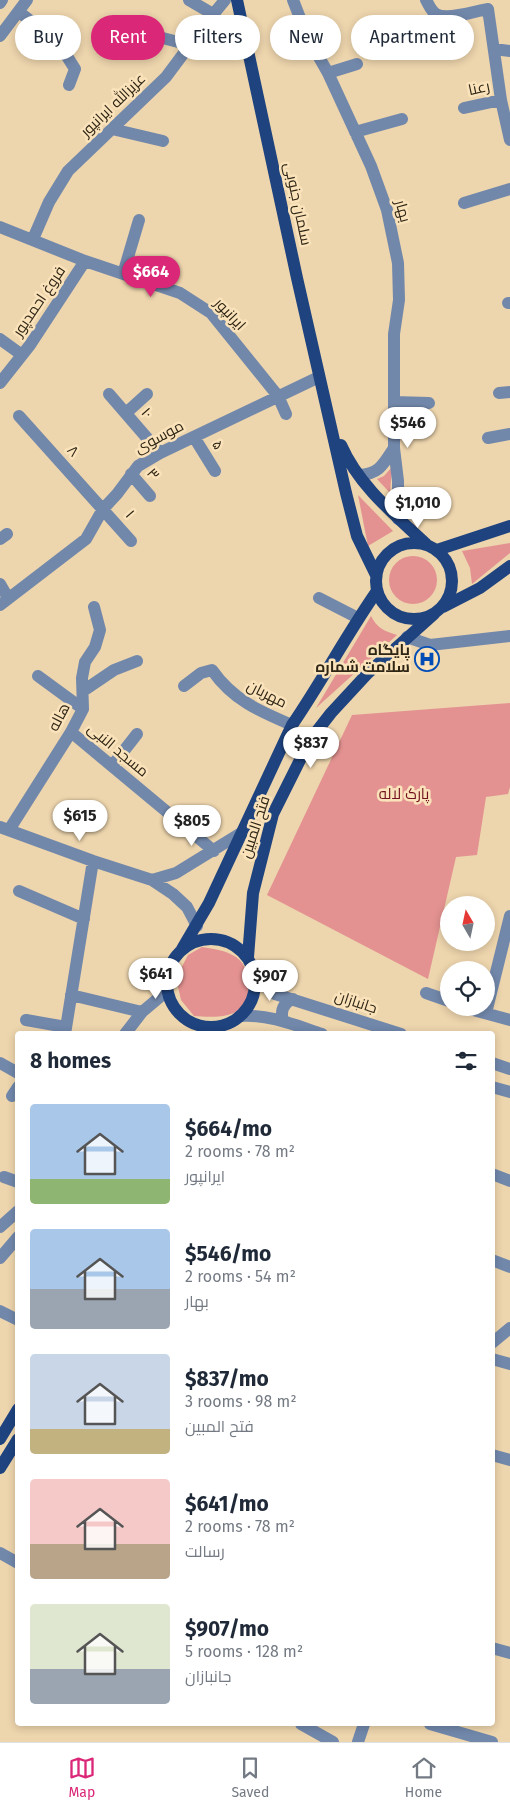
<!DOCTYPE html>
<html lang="en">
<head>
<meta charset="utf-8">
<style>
  :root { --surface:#fff; --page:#f6f6f7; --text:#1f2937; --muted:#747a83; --line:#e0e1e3; --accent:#db2777 }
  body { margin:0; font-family:"Fira Sans",Cairo,sans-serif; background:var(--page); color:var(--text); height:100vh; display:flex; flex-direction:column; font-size:19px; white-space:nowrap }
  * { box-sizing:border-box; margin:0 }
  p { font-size:16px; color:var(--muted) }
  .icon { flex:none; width:28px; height:28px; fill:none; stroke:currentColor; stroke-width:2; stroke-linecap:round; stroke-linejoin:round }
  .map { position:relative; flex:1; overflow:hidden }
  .panel { position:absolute; left:15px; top:1031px; width:480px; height:695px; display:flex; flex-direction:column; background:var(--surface); border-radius:5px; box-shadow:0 2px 8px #0003 }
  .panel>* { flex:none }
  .guide { position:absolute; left:15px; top:15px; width:480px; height:45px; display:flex; gap:10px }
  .needle { width:32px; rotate:351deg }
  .fabs { position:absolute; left:440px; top:896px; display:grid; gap:10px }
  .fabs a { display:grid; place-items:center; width:55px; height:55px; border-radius:50%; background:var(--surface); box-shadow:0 2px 8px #0003; font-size:25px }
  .price { position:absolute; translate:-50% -42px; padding:0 11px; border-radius:18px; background:#fff; color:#222; font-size:16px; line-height:32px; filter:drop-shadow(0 1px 2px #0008) }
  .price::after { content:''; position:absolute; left:50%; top:30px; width:15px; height:11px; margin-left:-8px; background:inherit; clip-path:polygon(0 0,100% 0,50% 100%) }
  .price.current { background:var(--accent); color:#fff }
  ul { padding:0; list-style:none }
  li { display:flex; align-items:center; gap:15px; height:125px; padding:0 15px }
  li span { display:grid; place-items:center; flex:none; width:140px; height:100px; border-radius:5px; color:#555 }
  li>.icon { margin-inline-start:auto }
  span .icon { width:60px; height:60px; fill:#fffc; stroke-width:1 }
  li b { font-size:21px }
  h2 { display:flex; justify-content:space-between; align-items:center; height:60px; padding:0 15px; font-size:21px }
  .pill { padding:0 18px; border-radius:22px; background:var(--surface); box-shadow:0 2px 8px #0003; font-size:18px; line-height:45px }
  .pill.current { background:var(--accent); color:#fff }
  .menu { display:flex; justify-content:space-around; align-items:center; height:70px; border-top:1px solid var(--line); background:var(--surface); font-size:14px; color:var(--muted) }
  .menu a { display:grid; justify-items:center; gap:2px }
  .menu .current { color:var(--accent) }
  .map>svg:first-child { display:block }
  .green { fill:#e39291 }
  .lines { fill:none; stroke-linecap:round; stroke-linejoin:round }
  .minor { stroke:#7288ab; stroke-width:12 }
  .major { stroke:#1e437f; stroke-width:12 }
  .labels { text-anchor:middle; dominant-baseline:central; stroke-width:5; stroke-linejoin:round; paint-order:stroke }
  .street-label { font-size:15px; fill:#2e2515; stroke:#fae2ba }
  .poi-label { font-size:15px; font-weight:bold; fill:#2e2515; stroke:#fae2ba; text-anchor:end }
  .park-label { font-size:15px; fill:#71111f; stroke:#fae2ba }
</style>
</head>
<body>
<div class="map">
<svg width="510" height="1742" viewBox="0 0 510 1742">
  <rect width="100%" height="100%" fill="#edd5ad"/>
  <!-- green -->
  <path class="green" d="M 392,467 L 390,493 L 377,479 L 384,476 Z
    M 358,495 L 393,531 L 368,546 Z
    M 510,543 L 510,553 L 472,584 L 470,568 L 462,551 Z
    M389 580a24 24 0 1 1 48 0a24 24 0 1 1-48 0Z
    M 371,616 C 377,628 384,631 397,635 L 316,708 Z
    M 510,703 L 510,787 L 508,794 L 486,797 L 477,855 L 456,857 L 428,979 L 267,895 L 352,715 Z
    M 202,947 C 214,949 225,950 236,957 C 251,967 254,997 240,1009 C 228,1019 208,1017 194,1016 L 181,1000 L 176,978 L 188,955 Z"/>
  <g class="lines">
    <!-- minor -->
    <path class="minor" d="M 189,0 L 213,14
      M 293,0 L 307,36 L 328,73 L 371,166 L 387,210 L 398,263 L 399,300 L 394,334 L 394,448
      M 426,0 C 429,5 431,11 436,14 C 447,21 475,11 488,9 L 501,100 L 510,140
      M 0,3 L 2,0
      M 19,12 L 58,42 L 75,69 L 69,85
      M 127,29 L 190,45
      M 0,36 L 27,0
      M 494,49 L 510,51
      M 328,73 L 357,64
      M 464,108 L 501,100
      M 112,129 L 163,141
      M 355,132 L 402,119
      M 464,203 L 510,189
      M 0,227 L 85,261 L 180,293 L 211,313 L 278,396 L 286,414
      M 33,239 L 49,202 L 68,171 L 166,77 L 207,22 L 225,0
      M 123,274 L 139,220
      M 508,303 L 510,303
      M 0,339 L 22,355
      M 0,383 L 30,345 L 85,261
      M 499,393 L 510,392
      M 109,394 L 160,453
      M 394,402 L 429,403
      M 126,413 L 147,394
      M 19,416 L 131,541
      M 194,437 L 215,471
      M 488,438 L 510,434
      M 131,474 L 150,496
      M 359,475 C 379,474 383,465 394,448 L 398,481 L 398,519
      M 0,539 L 7,534
      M 0,584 L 8,598
      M 319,598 L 358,618
      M 0,605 L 86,539 L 103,509 L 117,494 L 138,466 L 160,453 L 319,377
      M 407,637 L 430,645 L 510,636
      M 38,676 L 83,709
      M 184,686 L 201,673 L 212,670 C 233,700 259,711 292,725
      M 83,691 L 114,670 L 137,661
      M 71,732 L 214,851
      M 112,766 L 137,734
      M 0,827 L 93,861 L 152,880 L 173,894 L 187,907 L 197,926
      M 9,830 L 71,732 L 83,709 L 82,678 L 85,662 L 95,647 L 100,630 L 94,607
      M 152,880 L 176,873 L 241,833
      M 19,891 L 84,919
      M 254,970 L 260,982 L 275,994 L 401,1034
      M 426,993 L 449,1001
      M 71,995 L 142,1012
      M 466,1008 L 510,1020
      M 486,1013 L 510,916
      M 240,1016 C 269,1014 295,1025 322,1034
      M 26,1020 L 66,1027
      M 283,1021 C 280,1011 283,1003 293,999
      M 65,1034 L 93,861
      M 125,1034 L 142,1012 L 167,991
      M 0,1063 L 18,1073
      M 492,1063 L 510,1069
      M 492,1087 L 510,1092
      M 12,1096 L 18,1087
      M 492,1174 L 510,1181
      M 4,1177 L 18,1182
      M 0,1227 L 18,1211
      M 0,1258 L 18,1237
      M 492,1260 L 510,1267
      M 0,1311 L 18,1320
      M 492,1343 L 510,1328
      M 492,1359 L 510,1364
      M 492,1455 L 510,1460
      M 0,1553 L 18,1563
      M 492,1648 L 510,1653
      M 301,1724 L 333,1742
      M 430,1724 L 492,1742
      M 358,1742 L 364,1724"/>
    <!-- major -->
    <path class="major" d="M 237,0 L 297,278 L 346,493 L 357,536 L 376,575
      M 341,445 C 359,486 394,514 426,544
      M376 581a38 38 0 1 1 76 0a38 38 0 1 1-76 0Z
      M 437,550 L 510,526
      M 443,607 L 480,588 L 510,566
      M167 983a44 44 0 1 1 88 0a44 44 0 1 1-88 0Z
      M 182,949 L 209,903 L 292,725 C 322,681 347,634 377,591
      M 248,957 L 253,893 L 273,814 L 310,740 L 331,713 L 368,673 L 434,614
      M 0,1439 L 18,1409
      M 0,1468 L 18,1439"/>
  </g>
  <!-- icons -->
  <defs>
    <symbol id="hospital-ring" viewBox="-11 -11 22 22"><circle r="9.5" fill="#fae2ba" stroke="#034db7" stroke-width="1.5"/><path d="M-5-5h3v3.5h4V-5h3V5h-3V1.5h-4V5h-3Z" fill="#034db7"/></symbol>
  </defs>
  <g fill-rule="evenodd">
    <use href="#hospital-ring" x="413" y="645" width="28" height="28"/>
  </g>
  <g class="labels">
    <!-- street labels -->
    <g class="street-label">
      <text transform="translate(479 88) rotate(-12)">رعنا</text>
      <text transform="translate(113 105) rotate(-44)">عزیزالله ایرانپور</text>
      <text transform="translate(298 204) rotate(78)">سلمان جنوبی</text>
      <text transform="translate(403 211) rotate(75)">بهار</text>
      <text transform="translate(39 301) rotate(-56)">فروغ احمدپور</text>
      <text transform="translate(230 314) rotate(47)">ایرانپور</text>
      <text transform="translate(147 413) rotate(49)">۱۰</text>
      <text transform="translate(159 437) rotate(-28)">موسوی</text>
      <text transform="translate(218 445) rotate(59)">۵</text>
      <text transform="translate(73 451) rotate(48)">۸</text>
      <text transform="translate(153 474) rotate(49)">۳</text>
      <text transform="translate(130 514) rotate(49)">۱</text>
      <text transform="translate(267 694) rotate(27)">مهربان</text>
      <text transform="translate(59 717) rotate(-63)">هاله</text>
      <text transform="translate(118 750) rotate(40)">مسجد النبی</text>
      <text transform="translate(255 827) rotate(-72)">فتح المبین</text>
      <text transform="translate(356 1002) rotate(18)">جانبازان</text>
    </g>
    <!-- poi labels -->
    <g class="poi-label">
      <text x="410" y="650">پایگاه<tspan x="410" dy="17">سلامت شماره</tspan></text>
    </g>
    <!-- park labels -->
    <g class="park-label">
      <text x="404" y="794">پارک لاله</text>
    </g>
  </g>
</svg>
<div class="fabs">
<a><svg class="needle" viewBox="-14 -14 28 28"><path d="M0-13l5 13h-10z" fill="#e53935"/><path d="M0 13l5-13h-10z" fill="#747a83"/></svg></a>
<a><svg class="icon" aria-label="locate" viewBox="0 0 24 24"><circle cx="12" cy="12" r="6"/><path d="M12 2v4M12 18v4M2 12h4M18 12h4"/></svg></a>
</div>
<b class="price current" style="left:151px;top:298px">$664</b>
<b class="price" style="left:408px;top:449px">$546</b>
<b class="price" style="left:418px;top:529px">$1,010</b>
<b class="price" style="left:311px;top:769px">$837</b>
<b class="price" style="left:80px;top:842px">$615</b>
<b class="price" style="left:192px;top:847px">$805</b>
<b class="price" style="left:156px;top:1000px">$641</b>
<b class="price" style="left:270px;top:1002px">$907</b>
<div class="guide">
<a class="pill">Buy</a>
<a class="pill current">Rent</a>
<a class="pill">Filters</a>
<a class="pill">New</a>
<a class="pill">Apartment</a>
</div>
<section class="panel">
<h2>8 homes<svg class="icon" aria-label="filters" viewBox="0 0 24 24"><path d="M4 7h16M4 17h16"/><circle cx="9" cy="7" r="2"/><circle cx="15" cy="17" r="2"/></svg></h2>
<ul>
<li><span style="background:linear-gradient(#a9c7e8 75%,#8fb573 0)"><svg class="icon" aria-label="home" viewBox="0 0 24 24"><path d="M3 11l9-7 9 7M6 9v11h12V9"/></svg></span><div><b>$664/mo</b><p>2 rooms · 78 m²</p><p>ایرانپور</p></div></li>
<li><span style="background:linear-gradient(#a9c7e8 60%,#9aa5b1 0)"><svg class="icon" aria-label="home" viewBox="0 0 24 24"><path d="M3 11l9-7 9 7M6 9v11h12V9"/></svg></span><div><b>$546/mo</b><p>2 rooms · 54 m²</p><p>بهار</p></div></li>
<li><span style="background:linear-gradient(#c9d6e8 75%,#c2b280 0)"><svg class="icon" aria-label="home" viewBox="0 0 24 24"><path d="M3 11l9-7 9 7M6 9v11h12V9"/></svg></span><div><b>$837/mo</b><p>3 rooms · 98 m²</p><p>فتح المبین</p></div></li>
<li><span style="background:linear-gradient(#f6c9c9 65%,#b9a48a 0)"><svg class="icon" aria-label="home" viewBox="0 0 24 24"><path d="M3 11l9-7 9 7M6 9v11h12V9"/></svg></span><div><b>$641/mo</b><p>2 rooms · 78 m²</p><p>رسالت</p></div></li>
<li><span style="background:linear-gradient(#dfe7d0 65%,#9aa5b1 0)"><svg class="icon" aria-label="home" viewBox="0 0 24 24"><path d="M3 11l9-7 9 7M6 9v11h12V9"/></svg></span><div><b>$907/mo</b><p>5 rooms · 128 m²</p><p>جانبازان</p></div></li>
</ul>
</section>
</div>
<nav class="menu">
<a class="current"><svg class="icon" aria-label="map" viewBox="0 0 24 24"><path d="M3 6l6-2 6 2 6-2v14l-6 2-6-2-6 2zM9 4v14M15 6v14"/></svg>Map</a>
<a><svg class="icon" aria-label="saved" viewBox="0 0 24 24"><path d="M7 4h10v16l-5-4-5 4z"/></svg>Saved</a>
<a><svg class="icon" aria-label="home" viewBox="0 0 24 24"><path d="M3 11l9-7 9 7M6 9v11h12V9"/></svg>Home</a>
</nav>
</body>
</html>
